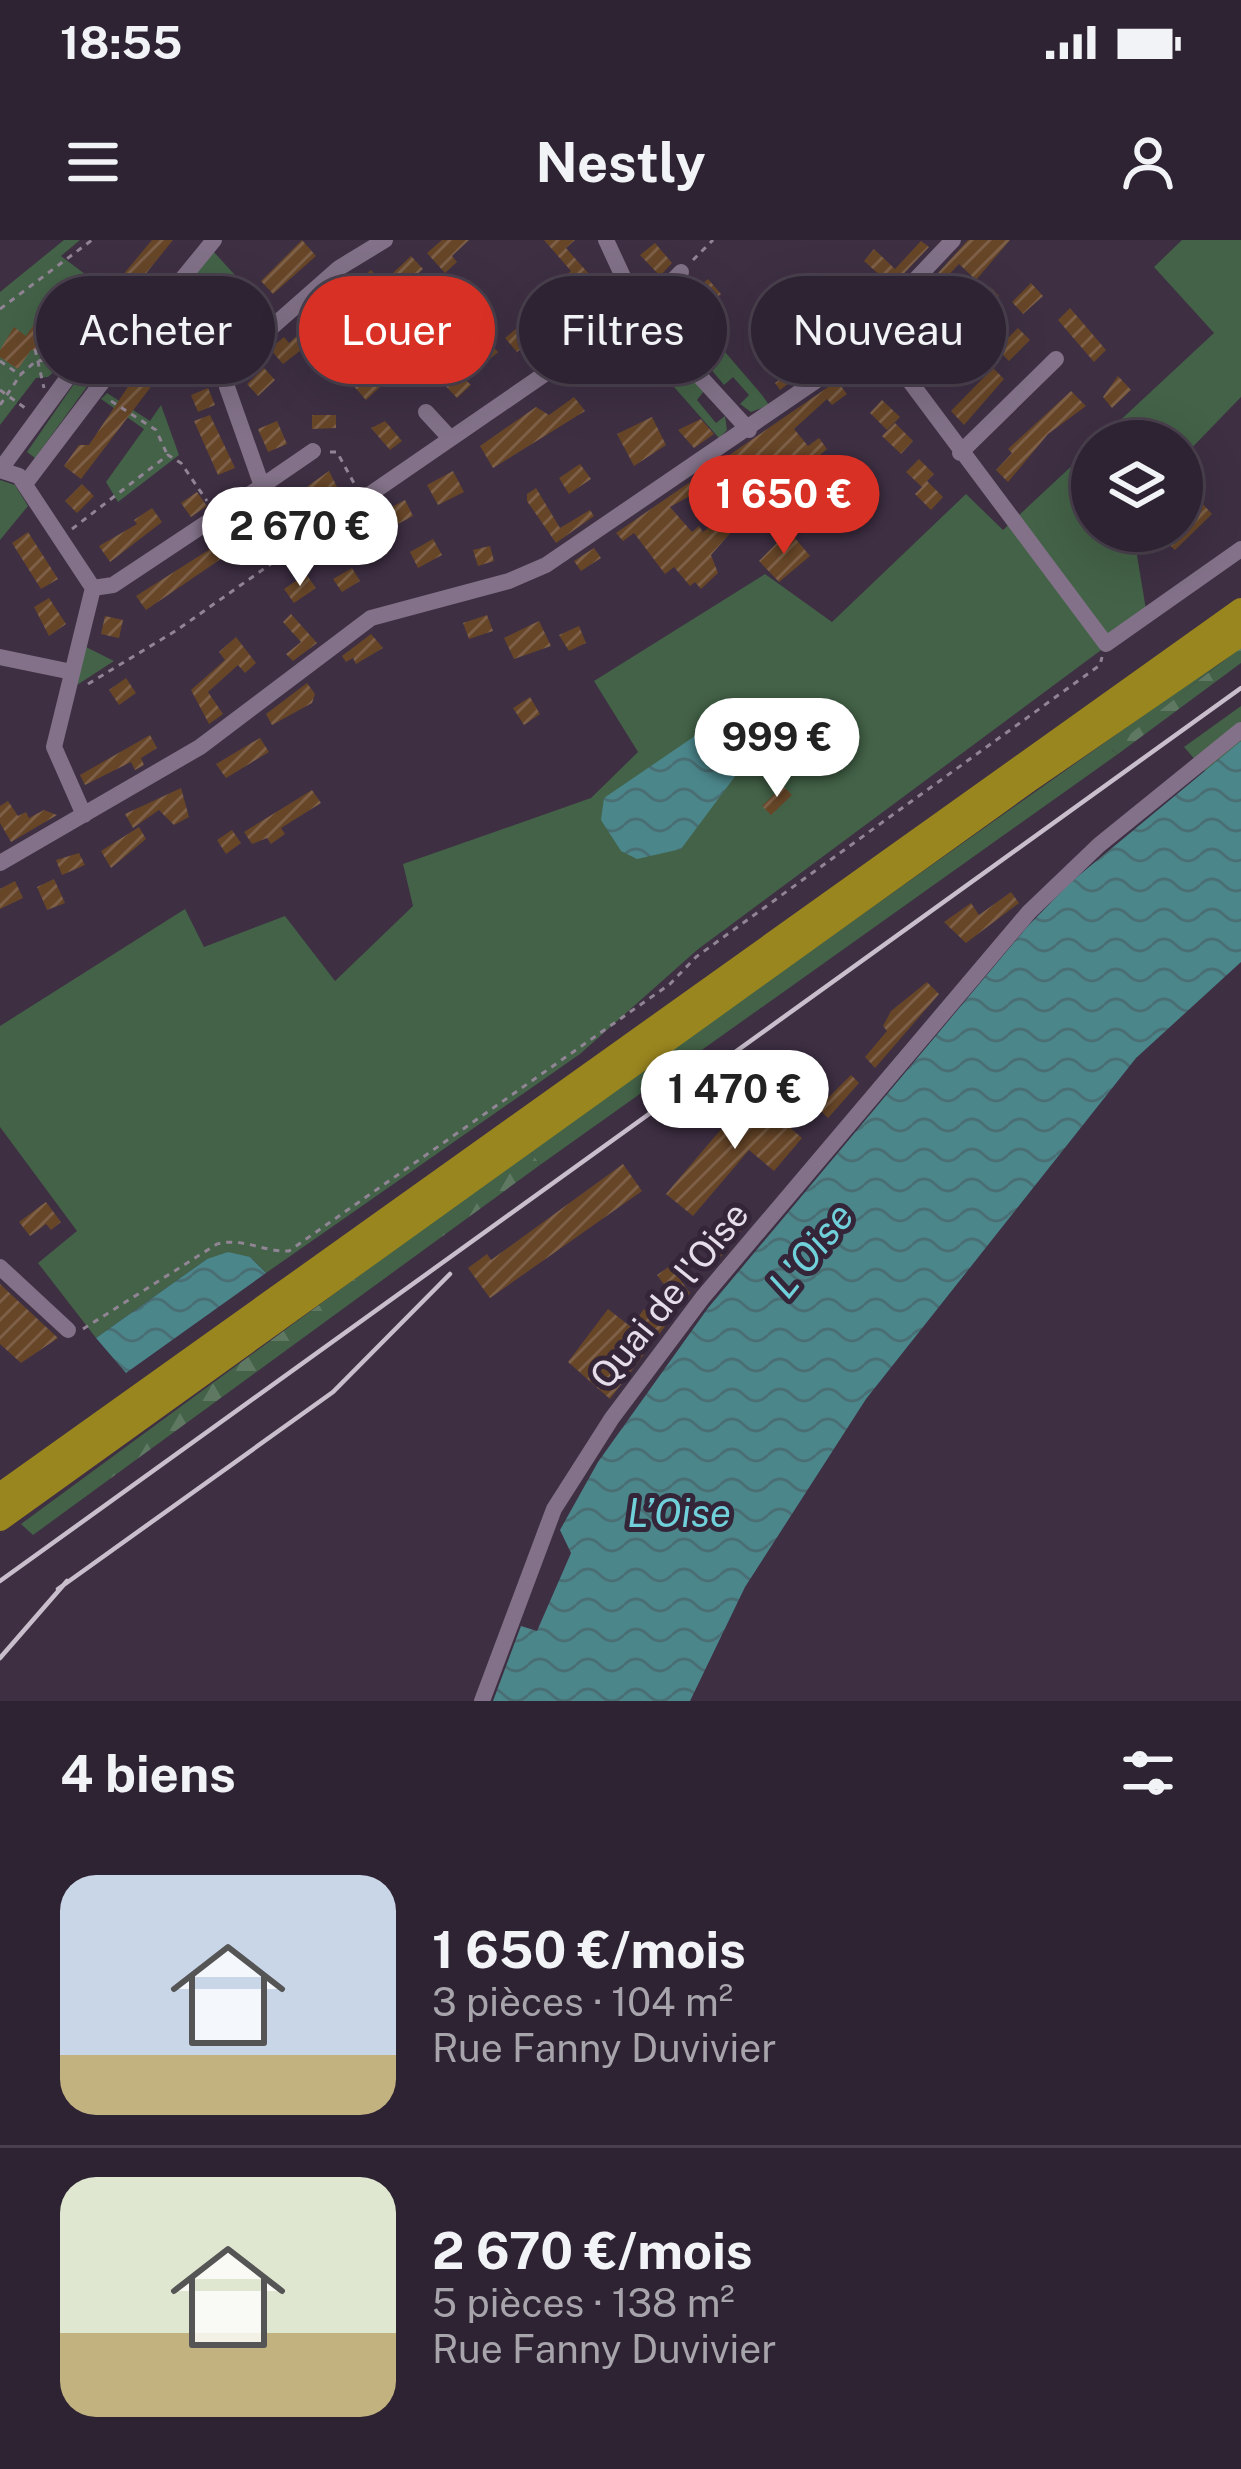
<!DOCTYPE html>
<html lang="fr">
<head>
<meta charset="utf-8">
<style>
  :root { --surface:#2e2332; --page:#362b3a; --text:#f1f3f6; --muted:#a7a4ac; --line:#49404d; --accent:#d93025 }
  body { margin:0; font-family:"Public Sans",sans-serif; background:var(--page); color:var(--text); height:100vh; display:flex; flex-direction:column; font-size:45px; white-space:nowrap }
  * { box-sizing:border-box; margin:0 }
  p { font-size:39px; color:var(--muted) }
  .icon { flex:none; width:66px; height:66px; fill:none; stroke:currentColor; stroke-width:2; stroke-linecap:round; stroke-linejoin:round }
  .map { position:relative; height:1461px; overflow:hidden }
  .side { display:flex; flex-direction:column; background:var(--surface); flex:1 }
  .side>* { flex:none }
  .hud { position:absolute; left:36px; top:36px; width:1170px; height:108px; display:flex; gap:24px }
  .tools { position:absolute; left:1071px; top:180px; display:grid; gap:24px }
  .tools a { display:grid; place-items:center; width:132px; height:132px; border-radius:50%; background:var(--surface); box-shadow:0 12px 48px #0002,0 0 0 3px var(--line); font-size:60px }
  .price { position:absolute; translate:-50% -102px; padding:0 27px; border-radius:42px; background:#fff; color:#222; font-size:39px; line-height:78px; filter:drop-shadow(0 3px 6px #0008) }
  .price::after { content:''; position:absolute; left:50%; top:72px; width:36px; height:27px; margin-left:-18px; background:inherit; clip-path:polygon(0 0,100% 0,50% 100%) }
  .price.current { background:var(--accent); color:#fff }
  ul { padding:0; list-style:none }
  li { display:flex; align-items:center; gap:36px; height:300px; padding:0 60px }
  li+li { border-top:3px solid var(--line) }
  li span { display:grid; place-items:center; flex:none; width:336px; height:240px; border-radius:36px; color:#555 }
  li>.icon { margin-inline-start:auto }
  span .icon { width:144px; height:144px; fill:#fffc; stroke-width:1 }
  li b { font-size:51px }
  h2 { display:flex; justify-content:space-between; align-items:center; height:144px; padding:0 60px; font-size:51px }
  .chip { padding:0 42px; border-radius:54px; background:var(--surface); box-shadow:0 12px 48px #0002,0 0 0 3px var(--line); font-size:42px; line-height:108px }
  .chip.current { background:var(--accent); color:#fff }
  .status { display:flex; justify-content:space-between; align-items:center; height:84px; padding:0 60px; background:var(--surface); direction:ltr }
  .status svg { height:33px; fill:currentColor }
  header { display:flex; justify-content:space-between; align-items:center; height:156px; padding:0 60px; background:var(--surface); font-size:54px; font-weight:700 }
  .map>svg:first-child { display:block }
  .green { fill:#436247 }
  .forest { fill:url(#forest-firs) }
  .water { fill:url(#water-waves) }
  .building { fill:url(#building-hatch); fill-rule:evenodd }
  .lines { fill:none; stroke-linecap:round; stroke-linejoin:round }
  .path { stroke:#918595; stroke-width:3; stroke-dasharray:6 6; stroke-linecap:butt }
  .minor { stroke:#827188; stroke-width:16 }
  .highway { stroke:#9a861f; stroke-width:24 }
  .rail { stroke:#c8becc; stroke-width:4.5 }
  .labels { text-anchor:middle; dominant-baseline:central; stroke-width:10; stroke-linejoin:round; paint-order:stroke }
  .street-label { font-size:36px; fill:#e6ddea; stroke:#342539 }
  .water-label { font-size:39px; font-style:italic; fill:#70d1da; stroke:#342539 }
</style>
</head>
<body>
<div class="status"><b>18:55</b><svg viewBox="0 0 49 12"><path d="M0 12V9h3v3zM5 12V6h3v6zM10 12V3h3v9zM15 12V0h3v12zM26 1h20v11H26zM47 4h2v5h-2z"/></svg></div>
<header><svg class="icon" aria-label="menu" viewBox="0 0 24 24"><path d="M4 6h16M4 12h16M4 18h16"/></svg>Nestly<svg class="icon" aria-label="person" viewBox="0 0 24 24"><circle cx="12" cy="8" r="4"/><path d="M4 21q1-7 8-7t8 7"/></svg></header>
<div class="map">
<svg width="1241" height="1461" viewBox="0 0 1241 1461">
  <defs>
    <pattern id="forest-firs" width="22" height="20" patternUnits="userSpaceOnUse" patternTransform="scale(3)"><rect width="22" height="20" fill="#436247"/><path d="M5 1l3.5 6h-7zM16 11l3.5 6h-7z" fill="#5e7862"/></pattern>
    <pattern id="water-waves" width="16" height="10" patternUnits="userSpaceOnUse" patternTransform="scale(3)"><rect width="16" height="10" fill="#4b868b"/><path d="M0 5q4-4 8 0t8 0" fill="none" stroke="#496e73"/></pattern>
    <pattern id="building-hatch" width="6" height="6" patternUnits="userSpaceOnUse" patternTransform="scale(3)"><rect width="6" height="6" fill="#674628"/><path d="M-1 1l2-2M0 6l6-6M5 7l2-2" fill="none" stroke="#7d6047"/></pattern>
  </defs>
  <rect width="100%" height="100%" fill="#3e2f43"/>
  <!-- green -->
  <path class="green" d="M 64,0 L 80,0 L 61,16 L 138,74 L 129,88 L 120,83 L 87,131 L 94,137 L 35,218 L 27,212 L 76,141 L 58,128 L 48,137 L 36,138 L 0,185 L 0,52 Z
    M 1182,0 L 1241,0 L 1241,157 L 1182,218 L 1182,201 L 1098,201 L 1214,93 L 1154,27 Z
    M 213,11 L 272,76 L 233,112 L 173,62 Z
    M 688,69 L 762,155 L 769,165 L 751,172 L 740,164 L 749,155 L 733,137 L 724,145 L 674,84 Z
    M 638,81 L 704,151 L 697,160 L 716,183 L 725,176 L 727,190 L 719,198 L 623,89 Z
    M 107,153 L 150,181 L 161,165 L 179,215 L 118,262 L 106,242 L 144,189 L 101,159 Z
    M 1092,207 L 1092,291 L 1133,291 L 1147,376 L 697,710 L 580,814 L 266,1033 L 250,1017 L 207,1019 L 96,1098 L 38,1023 L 77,991 L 0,887 L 0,786 L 185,669 L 204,707 L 285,676 L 335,741 L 413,666 L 403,624 L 591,558 L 638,512 L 594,441 L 765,334 L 832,382 L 966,254 L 1003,290 Z
    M 0,240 L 15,245 L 28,266 L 0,300 Z
    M 1241,406 L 1112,510 L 1118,514 L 540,925 L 530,910 Z
    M 86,407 L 114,421 L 77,445 Z
    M 1241,466 L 1241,502 L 1205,531 L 1184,507 Z"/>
  <!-- forest -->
  <path class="forest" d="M 1241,407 L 1241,423 L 1118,514 L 1111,509 Z
    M 530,910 L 540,925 L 33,1295 L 21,1284 Z"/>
  <!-- water -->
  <path class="water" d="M 751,466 L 762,478 L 765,496 L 681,609 L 637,619 L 621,611 L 601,580 L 604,558 L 733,470 Z
    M 1241,501 L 1241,722 L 1136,818 L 866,1159 L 745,1347 L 690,1461 L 493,1461 L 521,1386 L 537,1391 L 571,1313 L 560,1290 L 598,1222 L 708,1068 L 1027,687 L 1071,642 Z
    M 228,1012 L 250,1017 L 266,1033 L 126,1133 L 96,1098 L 207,1019 Z"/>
  <!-- building -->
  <path class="building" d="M 152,0 L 173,0 L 127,57 L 112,48 Z
    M 302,0 L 316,16 L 273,54 L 261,41 Z
    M 442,0 L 469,0 L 452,16 L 457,22 L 445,33 L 427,13 Z
    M 544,0 L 575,0 L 566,8 L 596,42 L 565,70 L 568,73 L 517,112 L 505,98 L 566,48 L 559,41 L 571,31 Z
    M 968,0 L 1010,0 L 976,40 L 959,24 L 916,69 L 910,64 Z
    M 921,1 L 929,7 L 892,46 L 864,21 L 874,9 L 895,29 Z
    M 655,3 L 672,23 L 660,36 L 640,15 Z
    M 411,16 L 423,29 L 405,45 L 393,33 Z
    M 371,30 L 389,50 L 377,60 L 373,54 L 341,86 L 337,82 L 283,124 L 270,109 L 284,97 L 289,103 Z
    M 832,34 L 843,42 L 827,62 L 815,53 Z
    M 708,39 L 721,54 L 702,69 L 690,54 Z
    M 1031,43 L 1043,56 L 1023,74 L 1012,62 Z
    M 990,47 L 999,56 L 984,71 L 975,62 Z
    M 870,56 L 878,61 L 847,93 L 830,83 L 816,97 L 805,87 L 817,75 L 818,64 L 846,80 Z
    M 45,68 L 67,84 L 49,112 L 31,110 L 18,129 L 0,117 L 0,110 L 14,87 L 26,96 Z
    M 1070,68 L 1106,110 L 1094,122 L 1058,80 Z
    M 1018,88 L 1030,100 L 1009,121 L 997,109 Z
    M 164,93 L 181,101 L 172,119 L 81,239 L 64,226 L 79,205 L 89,205 Z
    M 808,93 L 828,113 L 780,150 L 775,143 L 786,135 L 782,124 L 801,109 L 797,105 Z
    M 486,99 L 498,112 L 466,140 L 471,145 L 457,158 L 438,138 Z
    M 608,124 L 617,137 L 602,146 L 594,133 Z
    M 264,128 L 275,140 L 258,156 L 247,144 Z
    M 993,128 L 1004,139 L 964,185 L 951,171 Z
    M 367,131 L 381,146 L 366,160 L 352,144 Z
    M 1118,136 L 1131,150 L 1112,168 L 1103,157 Z
    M 837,141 L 847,154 L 832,165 L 827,159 L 794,189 L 808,206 L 819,198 L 827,209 L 732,291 L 711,315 L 718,333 L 701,349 L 695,342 L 690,346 L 674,327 L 665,334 L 634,293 L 623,301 L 616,293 ZM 749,223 L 762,246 L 703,292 L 699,286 L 692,292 L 670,267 Z
    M 208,148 L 215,165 L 198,172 L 191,155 Z
    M 1071,151 L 1086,166 L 1048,194 L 1008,242 L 996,230 L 1012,213 L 1008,209 Z
    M 574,157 L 585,171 L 493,228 L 480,206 L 536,167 L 549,175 Z
    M 882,160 L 900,177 L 887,190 L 870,173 Z
    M 210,175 L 235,228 L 218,235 L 194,181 Z
    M 336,175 L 336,188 L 312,189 L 312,175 Z
    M 652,177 L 666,205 L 634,226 L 617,194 Z
    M 701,179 L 714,194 L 694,208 L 678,190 Z
    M 277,181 L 287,204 L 268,212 L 258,189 Z
    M 385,181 L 402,201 L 390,210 L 371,188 Z
    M 895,183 L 913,201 L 901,214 L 882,196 Z
    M 919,219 L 934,234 L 927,241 L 943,257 L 931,270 L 915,254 L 922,247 L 906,232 Z
    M 580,224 L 591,239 L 569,254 L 559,238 Z
    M 329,231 L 337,247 L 283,286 L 273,271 Z
    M 453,231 L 464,252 L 438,265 L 427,245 Z
    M 82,244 L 94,256 L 77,273 L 65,261 Z
    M 536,248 L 560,288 L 590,270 L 594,276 L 556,303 L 527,261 L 527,254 Z
    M 197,252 L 207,266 L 191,277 L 181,263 Z
    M 405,260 L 413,276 L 396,285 L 388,269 Z
    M 1200,261 L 1212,274 L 1175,310 L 1162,298 L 1182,291 L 1182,279 Z
    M 152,268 L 162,282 L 110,322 L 99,306 L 137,284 L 134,280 Z
    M 254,270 L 264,286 L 248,296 L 238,281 Z
    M 357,287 L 363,298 L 373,291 L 388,313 L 375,321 L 371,315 L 363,320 L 346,294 Z
    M 789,291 L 810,316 L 779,342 L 759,321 Z
    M 28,292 L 58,339 L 41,349 L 12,303 Z
    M 226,299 L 234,310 L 146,370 L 136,356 Z
    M 433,299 L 442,315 L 418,328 L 410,312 Z
    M 490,306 L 494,321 L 478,326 L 473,310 Z
    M 594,308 L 601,318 L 581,331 L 574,321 Z
    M 352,328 L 360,341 L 342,352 L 333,339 Z
    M 306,334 L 316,348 L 294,363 L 284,349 Z
    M 49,358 L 66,384 L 49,396 L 34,367 Z
    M 291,374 L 317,403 L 293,421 L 286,414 L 301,402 L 283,382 Z
    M 487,375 L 493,391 L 469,399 L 463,383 Z
    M 105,376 L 123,380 L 119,398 L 101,394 Z
    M 539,381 L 551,406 L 514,419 L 504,398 Z
    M 579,386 L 586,403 L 569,411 L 559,395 Z
    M 371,394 L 383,408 L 356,424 L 353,418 L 346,422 L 342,416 Z
    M 236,397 L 256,423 L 245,433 L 238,425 L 208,452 L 223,474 L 209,484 L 191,450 L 225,420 L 219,412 Z
    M 126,438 L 136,453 L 119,465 L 109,450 Z
    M 307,443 L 315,454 L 312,463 L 272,485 L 266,474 Z
    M 530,457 L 540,474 L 524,485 L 513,468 Z
    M 150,495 L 157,508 L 141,518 L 144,525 L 135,530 L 131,522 L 85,545 L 80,535 Z
    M 260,498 L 269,512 L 226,538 L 216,524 Z
    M 783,546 L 792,555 L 771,575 L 762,566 Z
    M 181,548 L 189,577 L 174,585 L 159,570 L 133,588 L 125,574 Z
    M 312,550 L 321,563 L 281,588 L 285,594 L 271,604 L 267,598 L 252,604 L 244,592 Z
    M 8,561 L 18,576 L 26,572 L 29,578 L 44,570 L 57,575 L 11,602 L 0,583 L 0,566 Z
    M 139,587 L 146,599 L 111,628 L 101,611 Z
    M 232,590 L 241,603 L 226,614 L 217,600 Z
    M 79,613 L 85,625 L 62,635 L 56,620 Z
    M 54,639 L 65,663 L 47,670 L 37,647 Z
    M 15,641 L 23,658 L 0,669 L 0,649 Z
    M 1011,652 L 1019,663 L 966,703 L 944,682 L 971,663 L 979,675 Z
    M 927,742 L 939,754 L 875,828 L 865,817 L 887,791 L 883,786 L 891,771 Z
    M 851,835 L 859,843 L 828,878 L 818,868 Z
    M 751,854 L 802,898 L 774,931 L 749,910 L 693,976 L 666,954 Z
    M 623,924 L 642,951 L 490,1058 L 468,1028 L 487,1014 L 491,1020 Z
    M 46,962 L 61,982 L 51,990 L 46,984 L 30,996 L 19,982 Z
    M 738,980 L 744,989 L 728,1000 L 731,1004 L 718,1020 L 706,1002 Z
    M 670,1026 L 690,1053 L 680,1066 L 657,1035 Z
    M 0,1044 L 58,1098 L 21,1123 L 0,1104 Z
    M 608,1069 L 631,1087 L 644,1069 L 666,1085 L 610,1159 L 568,1122 Z"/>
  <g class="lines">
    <!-- path -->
    <path class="path" d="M 693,20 L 713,0
      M 0,69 L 92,0
      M 57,77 L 62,69 L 80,81
      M 35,109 L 44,148
      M 0,121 L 20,135 L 36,121 L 52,120 L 89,73 L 118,73 L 131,81
      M 0,150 L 28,170
      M 111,161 L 156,190 L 167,214
      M 0,165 L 19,137
      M 330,212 L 337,212 L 355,245
      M 72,289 L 168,215 L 181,223 L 207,261
      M 88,444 L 177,390 L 349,269
      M 83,1089 L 217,1004 C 243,997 262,1012 289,1011 L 670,744 L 696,717 L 1100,425 L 1102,417"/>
    <!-- minor -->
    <path class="minor" d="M 606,0 L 638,69 L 749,190
      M 870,88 L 1106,404 L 1241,309
      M 229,125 L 339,28 L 385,0
      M 66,140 L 0,230 L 19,236 L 93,348 L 54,507 L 84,575
      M 426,172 L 449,197
      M 960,213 L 1056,119
      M 25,244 L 160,66
      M 262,246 L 313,211
      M 363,259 L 658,56 L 681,32
      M 93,348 L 113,345 L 262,246 L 227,147 L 229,125 L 160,66 L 214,0
      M 0,417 L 72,432
      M 0,623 L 200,507 L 371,378 L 509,341 L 546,325 L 826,134 L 953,0
      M 0,1027 L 68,1090
      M 482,1461 L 554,1269 L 612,1178 L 703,1057 L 1029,672 L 1099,605 L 1241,490"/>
    <!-- highway -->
    <path class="highway" d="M 0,1255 L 1241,370
      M 0,1279 L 1029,540 L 1241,394"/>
    <!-- rail -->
    <path class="rail" d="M 0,1341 L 1241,448
      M 58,1349 L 333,1152 L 450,1034
      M 0,1418 L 67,1341"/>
  </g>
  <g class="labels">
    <!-- street labels -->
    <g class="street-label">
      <text transform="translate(669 1055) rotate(-51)">Quai de l'Oise</text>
    </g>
    <!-- water labels -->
    <g class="water-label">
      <text transform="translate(811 1010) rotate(-51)">L'Oise</text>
      <text x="679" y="1273">L’Oise</text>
    </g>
  </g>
</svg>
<div class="tools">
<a><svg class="icon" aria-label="layers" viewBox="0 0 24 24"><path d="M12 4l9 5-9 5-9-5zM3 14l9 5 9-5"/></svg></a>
</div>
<b class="price current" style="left:784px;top:317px">1 650 €</b>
<b class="price" style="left:300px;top:349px">2 670 €</b>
<b class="price" style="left:777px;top:560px">999 €</b>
<b class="price" style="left:735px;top:912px">1 470 €</b>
<div class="hud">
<a class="chip">Acheter</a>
<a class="chip current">Louer</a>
<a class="chip">Filtres</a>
<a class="chip">Nouveau</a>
</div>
</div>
<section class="side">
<h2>4 biens<svg class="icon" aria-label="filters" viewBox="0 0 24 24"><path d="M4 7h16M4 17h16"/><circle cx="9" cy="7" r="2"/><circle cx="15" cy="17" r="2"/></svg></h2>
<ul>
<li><span style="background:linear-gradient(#c9d6e8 75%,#c2b280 0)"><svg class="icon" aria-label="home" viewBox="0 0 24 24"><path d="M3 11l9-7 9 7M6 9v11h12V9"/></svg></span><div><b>1 650 €/mois</b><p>3 pièces · 104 m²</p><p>Rue Fanny Duvivier</p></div></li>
<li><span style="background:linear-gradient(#dfe7d0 65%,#c2b280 0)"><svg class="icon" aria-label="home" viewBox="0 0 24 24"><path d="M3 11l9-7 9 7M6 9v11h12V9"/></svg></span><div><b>2 670 €/mois</b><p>5 pièces · 138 m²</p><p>Rue Fanny Duvivier</p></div></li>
</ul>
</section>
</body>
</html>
